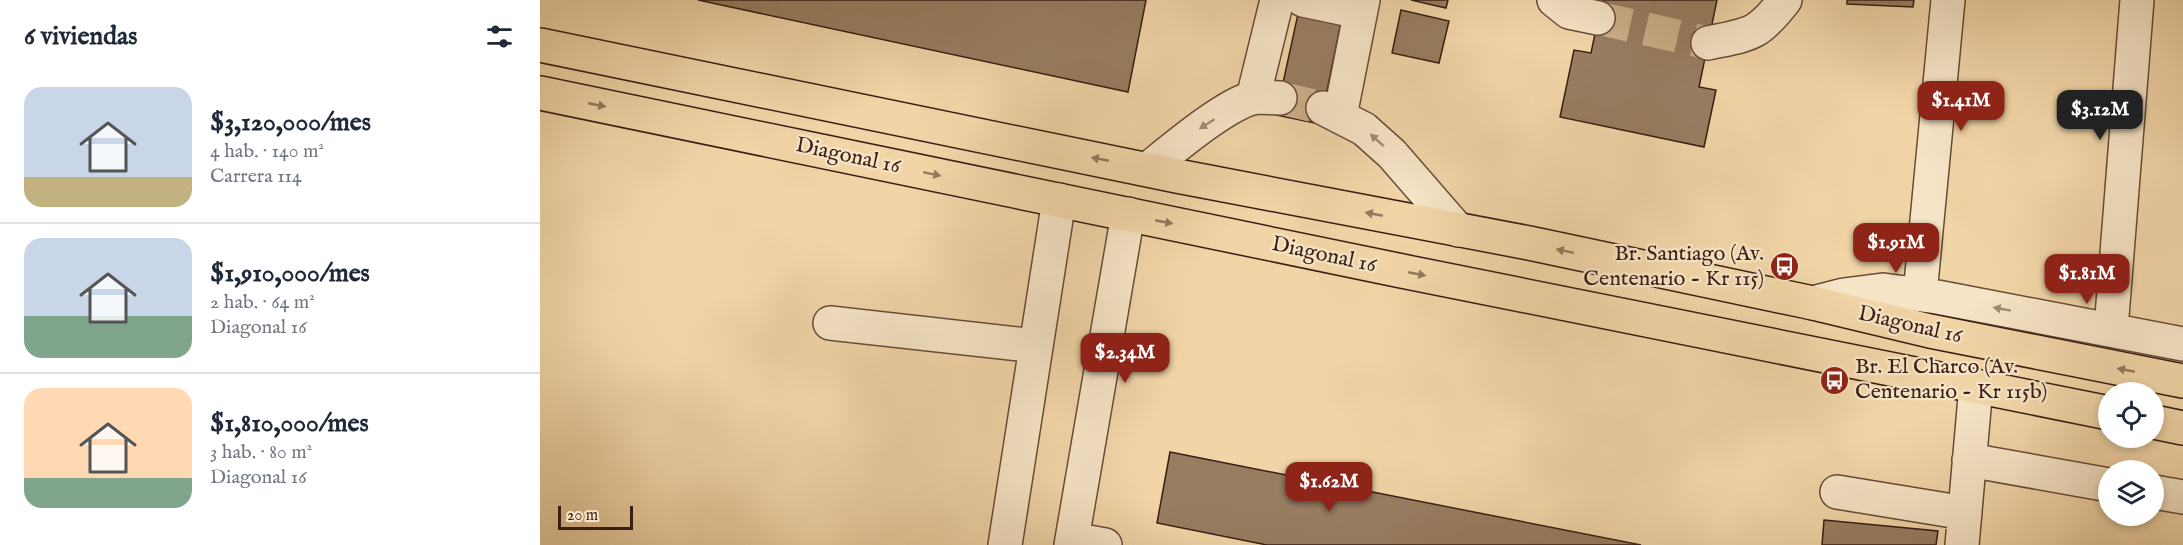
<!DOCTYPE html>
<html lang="es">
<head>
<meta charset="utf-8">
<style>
  :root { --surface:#fff; --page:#f6f6f7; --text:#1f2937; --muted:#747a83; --line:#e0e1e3; --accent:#8f2418 }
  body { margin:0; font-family:"IM FELL English",serif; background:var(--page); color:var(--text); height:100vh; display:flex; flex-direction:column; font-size:22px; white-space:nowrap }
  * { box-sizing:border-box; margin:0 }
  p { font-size:20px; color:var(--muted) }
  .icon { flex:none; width:33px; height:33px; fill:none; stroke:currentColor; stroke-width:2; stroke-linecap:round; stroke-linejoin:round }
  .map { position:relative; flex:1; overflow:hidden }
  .sheet { display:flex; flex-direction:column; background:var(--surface); width:540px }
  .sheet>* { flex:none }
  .controls { position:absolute; left:1558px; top:382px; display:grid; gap:12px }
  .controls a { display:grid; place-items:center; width:66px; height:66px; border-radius:50%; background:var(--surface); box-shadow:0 3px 9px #0003; font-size:30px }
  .scale { position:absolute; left:18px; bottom:15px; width:75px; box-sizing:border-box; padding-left:6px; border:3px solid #381e15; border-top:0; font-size:16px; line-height:21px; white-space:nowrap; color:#381e15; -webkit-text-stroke:4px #f6e4c6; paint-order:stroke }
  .price { position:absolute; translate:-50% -51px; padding:0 14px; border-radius:12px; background:var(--accent); color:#fff; font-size:20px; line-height:39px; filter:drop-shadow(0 2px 3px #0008) }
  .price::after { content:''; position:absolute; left:50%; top:36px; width:18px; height:14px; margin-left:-9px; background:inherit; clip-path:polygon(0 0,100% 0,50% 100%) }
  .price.active { background:#222; color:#fff }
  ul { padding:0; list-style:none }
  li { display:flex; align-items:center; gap:18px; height:150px; padding:0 24px }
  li+li { border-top:2px solid var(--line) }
  li span { display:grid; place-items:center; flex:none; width:168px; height:120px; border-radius:18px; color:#555 }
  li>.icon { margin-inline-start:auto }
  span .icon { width:72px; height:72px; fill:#fffc; stroke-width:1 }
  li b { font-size:26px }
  h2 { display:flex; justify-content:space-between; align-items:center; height:72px; padding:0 24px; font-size:26px }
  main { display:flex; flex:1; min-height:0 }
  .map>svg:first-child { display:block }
  .building { fill:#987d61; stroke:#381e15; stroke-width:1.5 }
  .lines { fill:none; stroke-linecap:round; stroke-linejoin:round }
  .minor-tunnel { stroke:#ccb08a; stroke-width:33; stroke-dasharray:33 16; stroke-linecap:butt }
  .minor-casing { stroke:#664c3a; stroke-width:36 }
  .major-casing { stroke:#381e15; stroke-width:36 }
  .minor { stroke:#f6e4c6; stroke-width:33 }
  .major { stroke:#f1d5a7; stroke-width:33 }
  .oneway { fill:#947a5e }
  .oneway2 { fill:#a08b76 }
  .labels { text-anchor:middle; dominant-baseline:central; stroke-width:4.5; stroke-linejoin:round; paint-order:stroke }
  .street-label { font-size:22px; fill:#381e15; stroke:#f6e4c6 }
  .poi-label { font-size:22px; fill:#381e15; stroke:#f6e4c6; text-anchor:end }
</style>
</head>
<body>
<main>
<section class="sheet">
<h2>6 viviendas<svg class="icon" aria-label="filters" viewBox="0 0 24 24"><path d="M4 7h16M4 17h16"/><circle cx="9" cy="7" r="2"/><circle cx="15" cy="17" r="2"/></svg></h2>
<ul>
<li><span style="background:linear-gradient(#c9d6e8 75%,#c2b280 0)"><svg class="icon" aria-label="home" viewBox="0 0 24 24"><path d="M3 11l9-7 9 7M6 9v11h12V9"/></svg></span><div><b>$3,120,000/mes</b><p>4 hab. · 140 m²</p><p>Carrera 114</p></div></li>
<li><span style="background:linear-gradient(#c9d6e8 65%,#7fa58c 0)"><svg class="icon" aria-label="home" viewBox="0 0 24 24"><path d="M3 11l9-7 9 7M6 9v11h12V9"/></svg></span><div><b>$1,910,000/mes</b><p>2 hab. · 64 m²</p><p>Diagonal 16</p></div></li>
<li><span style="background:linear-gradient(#ffd9b3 75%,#7fa58c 0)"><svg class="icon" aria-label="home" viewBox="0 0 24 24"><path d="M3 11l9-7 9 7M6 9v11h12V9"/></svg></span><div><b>$1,810,000/mes</b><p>3 hab. · 80 m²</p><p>Diagonal 16</p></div></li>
</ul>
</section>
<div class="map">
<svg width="1643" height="545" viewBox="0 0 1643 545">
  <rect width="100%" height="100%" fill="#f1d5a7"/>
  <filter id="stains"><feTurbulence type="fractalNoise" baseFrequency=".00333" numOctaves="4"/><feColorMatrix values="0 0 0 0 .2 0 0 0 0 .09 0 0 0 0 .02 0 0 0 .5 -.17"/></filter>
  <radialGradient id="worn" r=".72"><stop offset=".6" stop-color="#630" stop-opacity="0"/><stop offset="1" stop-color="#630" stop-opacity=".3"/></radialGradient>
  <!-- building -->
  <path class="building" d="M 158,0 L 606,0 L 588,92 Z
    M 871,0 L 908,0 L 906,8 Z
    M 1062,0 L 1177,0 L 1159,87 L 1176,90 L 1164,147 L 1020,117 L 1034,50 L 1051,53 Z
    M 1307,0 L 1374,0 L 1373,7 L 1307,4 Z
    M 861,10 L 909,21 L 899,63 L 852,53 Z
    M 758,14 L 801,23 L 780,124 L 736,115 Z
    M 630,452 L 1101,545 L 727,545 L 617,523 Z
    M 1284,520 L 1398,531 L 1396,545 L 1282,545 Z"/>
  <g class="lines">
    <!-- minor-tunnel -->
    <path class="minor-tunnel" d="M 1058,18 L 1168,43
      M 740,98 L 783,108"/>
    <defs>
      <path id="minor" d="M 763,0 L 820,12
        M 1014,0 L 1029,12 L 1058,18
        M 1168,43 C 1211,34 1217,36 1245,0
        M 713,98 L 737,0
        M 783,108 L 824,129 L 852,154 L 918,230
        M 800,116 L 823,0
        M 608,169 C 633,149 682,107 712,98 C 720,96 731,98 740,98
        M 1380,294 L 1408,0
        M 1273,303 L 1304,295 L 1343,290 L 1397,297 L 1643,344
        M 290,323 L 496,346
        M 1571,329 L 1597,0
        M 1429,460 L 1569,485
        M 1297,492 L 1425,513
        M 1614,492 L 1643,497
        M 532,539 L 565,545
        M 465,545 L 519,200
        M 531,545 L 588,214
        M 1422,545 L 1436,386"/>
      <path id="major" d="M 0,45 L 637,176 L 989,243 L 1273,303 L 1390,331 L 1643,381
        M 0,93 L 857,270 L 1569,413
        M 1614,422 L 1643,428"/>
    </defs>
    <!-- minor casing -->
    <use href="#minor" class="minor-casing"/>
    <!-- major casing -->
    <use href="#major" class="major-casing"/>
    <!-- minor -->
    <use href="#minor" class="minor"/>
    <!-- major -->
    <use href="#major" class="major"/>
  </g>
  <!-- one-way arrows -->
  <defs><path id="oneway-solid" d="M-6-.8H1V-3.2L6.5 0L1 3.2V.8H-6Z" transform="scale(1.5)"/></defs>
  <g class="oneway">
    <use href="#oneway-solid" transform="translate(57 105) rotate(11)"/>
    <use href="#oneway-solid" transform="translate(560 159) rotate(-169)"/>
    <use href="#oneway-solid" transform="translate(392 174) rotate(12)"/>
    <use href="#oneway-solid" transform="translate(834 214) rotate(-169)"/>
    <use href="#oneway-solid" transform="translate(624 222) rotate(11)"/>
    <use href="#oneway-solid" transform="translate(1025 251) rotate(-168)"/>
    <use href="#oneway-solid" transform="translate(877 274) rotate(11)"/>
    <use href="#oneway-solid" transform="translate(1586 370) rotate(-169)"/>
  </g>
  <g class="oneway2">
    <use href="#oneway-solid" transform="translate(667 124) rotate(148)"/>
    <use href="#oneway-solid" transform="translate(837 140) rotate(-138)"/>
    <use href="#oneway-solid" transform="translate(1462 309) rotate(-170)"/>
  </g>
  <!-- icons -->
  <defs>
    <symbol id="bus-disc" viewBox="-11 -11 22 22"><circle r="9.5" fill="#8f2418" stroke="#f6e4c6"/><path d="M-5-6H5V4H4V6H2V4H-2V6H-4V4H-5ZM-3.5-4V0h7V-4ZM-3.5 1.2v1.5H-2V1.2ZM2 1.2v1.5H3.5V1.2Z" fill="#fff"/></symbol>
  </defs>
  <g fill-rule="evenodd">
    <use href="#bus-disc" x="1228" y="250" width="33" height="33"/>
    <use href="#bus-disc" x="1278" y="364" width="33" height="33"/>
  </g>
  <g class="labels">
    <!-- street labels -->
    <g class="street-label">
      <text transform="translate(308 156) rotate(12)">Diagonal 16</text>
      <text transform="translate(784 255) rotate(12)">Diagonal 16</text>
      <text transform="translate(1370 325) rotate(13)">Diagonal 16</text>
    </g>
    <!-- poi labels -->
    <g class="poi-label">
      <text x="1224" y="254">Br. Santiago (Av.<tspan x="1224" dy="25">Centenario - Kr 115)</tspan></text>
      <text x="1315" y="367" text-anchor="start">Br. El Charco (Av.<tspan x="1315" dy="25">Centenario - Kr 115b)</tspan></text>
    </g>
  </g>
  <rect width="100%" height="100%" filter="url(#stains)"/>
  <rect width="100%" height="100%" fill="url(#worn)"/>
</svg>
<div class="controls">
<a><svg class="icon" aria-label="locate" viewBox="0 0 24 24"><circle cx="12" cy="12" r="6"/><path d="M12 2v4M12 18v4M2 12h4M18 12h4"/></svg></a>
<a><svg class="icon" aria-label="layers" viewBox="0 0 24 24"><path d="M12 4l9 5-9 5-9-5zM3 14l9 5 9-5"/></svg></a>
</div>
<div class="scale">20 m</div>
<b class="price" style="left:1421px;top:132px">$1.41M</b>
<b class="price active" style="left:1560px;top:141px">$3.12M</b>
<b class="price" style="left:1356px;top:274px">$1.91M</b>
<b class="price" style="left:1547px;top:305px">$1.81M</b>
<b class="price" style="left:585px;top:384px">$2.34M</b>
<b class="price" style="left:789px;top:513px">$1.62M</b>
</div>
</main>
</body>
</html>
